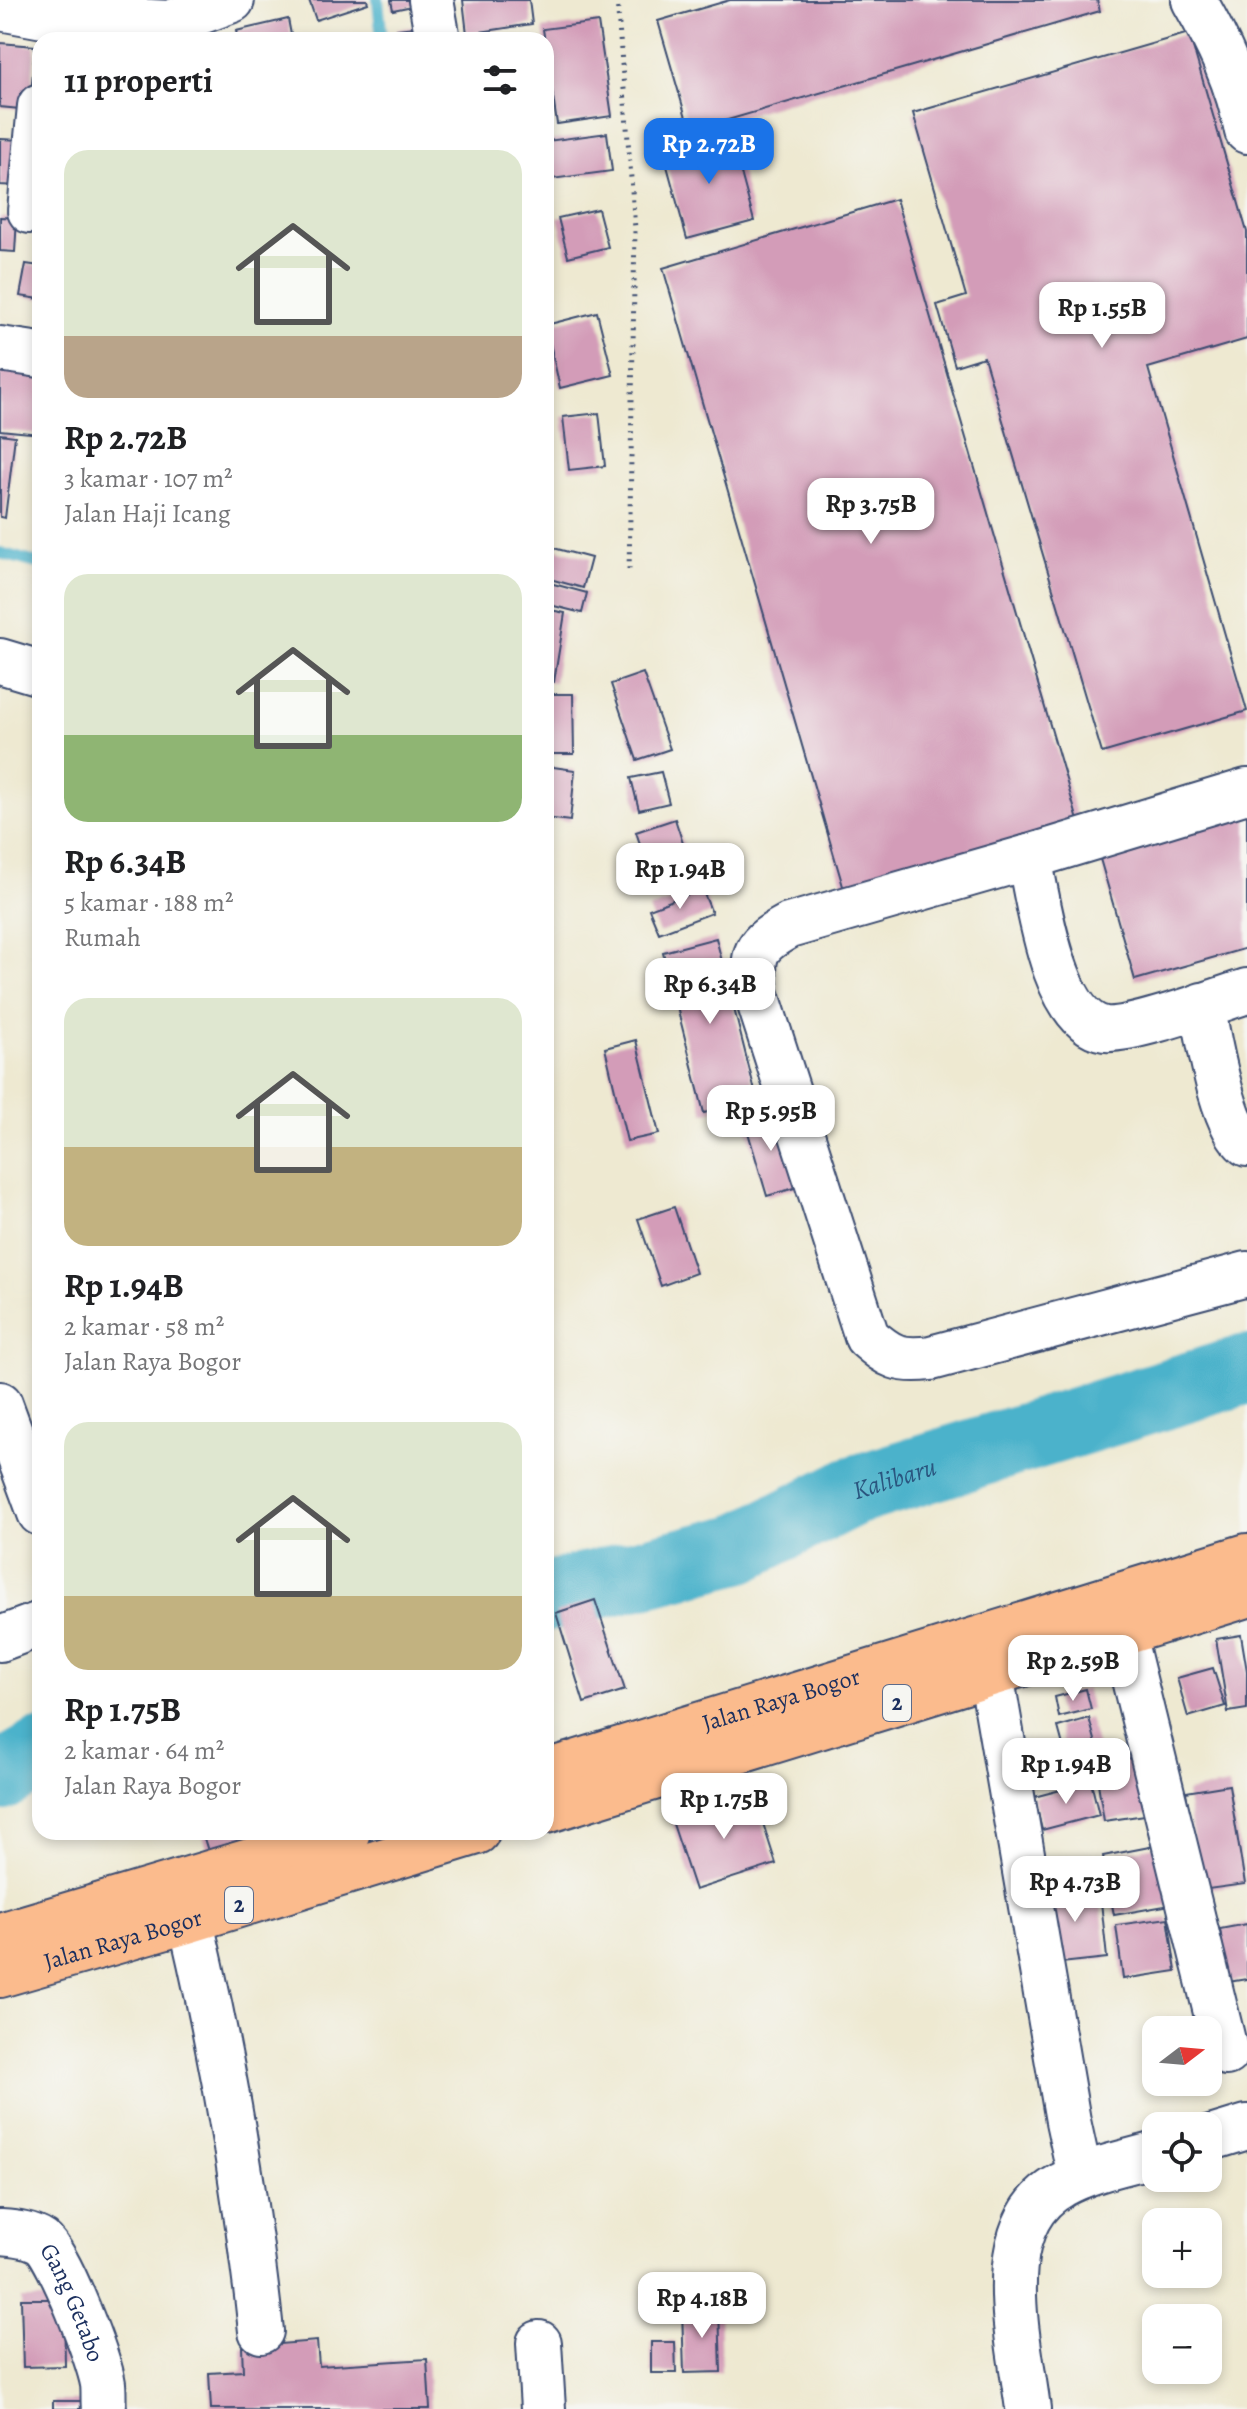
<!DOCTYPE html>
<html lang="id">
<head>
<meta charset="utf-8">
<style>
  :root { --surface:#fff; --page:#f2f2f2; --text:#202124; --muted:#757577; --accent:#1a73e8 }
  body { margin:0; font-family:Alegreya,serif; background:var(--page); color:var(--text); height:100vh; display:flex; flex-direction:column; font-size:30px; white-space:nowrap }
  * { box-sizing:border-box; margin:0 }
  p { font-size:26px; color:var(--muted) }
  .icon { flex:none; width:44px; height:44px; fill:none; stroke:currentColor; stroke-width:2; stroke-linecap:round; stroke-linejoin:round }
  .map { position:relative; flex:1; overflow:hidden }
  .sheet { position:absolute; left:32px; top:32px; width:522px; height:1808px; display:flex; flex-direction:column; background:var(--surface); border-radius:24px; box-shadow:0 4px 12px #0003 }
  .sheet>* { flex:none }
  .needle { width:52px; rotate:74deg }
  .tools { position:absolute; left:1142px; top:2016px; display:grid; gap:16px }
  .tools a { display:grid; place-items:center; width:80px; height:80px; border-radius:16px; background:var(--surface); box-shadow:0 4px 12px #0003; font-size:40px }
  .price { position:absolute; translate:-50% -68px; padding:0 18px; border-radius:16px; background:#fff; color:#222; font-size:26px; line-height:52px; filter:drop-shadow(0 2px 4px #0008) }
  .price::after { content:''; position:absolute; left:50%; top:48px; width:24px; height:18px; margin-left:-12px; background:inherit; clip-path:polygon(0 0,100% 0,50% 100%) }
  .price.current { background:var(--accent); color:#fff }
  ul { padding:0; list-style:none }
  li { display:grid; align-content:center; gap:16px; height:424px; padding:0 32px }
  li span { display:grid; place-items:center; height:248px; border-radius:24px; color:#555 }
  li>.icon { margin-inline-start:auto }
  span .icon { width:144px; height:144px; fill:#fffc; stroke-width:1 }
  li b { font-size:34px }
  h2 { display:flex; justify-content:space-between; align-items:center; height:96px; padding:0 32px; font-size:34px }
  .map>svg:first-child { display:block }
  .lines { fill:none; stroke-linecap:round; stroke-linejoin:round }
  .stream { stroke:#4cb2cb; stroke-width:12 }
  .river { stroke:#4cb2cb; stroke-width:70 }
  .building { fill:#d39cb8 }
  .minor-casing { stroke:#3b4b6f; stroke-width:48 }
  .highway-casing { stroke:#3b4b6f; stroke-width:48 }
  .path { stroke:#3b4b6f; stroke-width:5; stroke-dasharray:2 6; stroke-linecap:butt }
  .minor { stroke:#fff; stroke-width:44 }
  .highway { stroke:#fbbb8d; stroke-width:44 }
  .labels { text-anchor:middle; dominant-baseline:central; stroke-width:8; stroke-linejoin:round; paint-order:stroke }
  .shield { fill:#f6f6f2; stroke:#5d6b8a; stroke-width:2 }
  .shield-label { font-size:22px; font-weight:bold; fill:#1b2f5e }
  .street-label { font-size:24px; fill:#1b2f5e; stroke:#f6f6f2 }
  .water-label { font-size:26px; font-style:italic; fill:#2a567f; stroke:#f6f6f2 }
</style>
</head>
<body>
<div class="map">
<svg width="1247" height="2409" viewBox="0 0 1247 2409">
  <rect width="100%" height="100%" fill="#f6f6f2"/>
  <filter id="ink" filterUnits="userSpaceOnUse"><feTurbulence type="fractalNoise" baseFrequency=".0125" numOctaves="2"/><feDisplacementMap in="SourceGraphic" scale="16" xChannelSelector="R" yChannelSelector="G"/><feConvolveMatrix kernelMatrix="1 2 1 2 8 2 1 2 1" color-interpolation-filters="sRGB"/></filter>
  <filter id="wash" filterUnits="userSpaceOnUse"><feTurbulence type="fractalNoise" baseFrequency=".006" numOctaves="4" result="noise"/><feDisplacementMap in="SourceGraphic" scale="32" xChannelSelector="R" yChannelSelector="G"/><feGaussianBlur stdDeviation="1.8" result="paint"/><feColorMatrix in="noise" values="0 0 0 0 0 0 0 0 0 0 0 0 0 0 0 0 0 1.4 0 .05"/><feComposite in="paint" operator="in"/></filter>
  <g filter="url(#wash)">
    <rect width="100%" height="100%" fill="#eee9d1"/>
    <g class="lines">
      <!-- stream -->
      <path class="stream" d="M 378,0 L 382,40
        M 0,553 L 40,564"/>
      <!-- river -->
      <g class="river">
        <path id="s1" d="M 546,1597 L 738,1549 L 853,1491 L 1247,1369"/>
        <path d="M 0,1777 L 40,1754"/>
      </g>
    </g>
    <g id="blocks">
      <!-- building -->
      <path class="building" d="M 309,0 L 367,0 L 368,3 L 316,20 Z
        M 391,0 L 427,0 L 427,3 L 393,10 Z
        M 463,0 L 529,0 L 532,24 L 467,34 Z
        M 730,0 L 1097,0 L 1100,11 L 690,131 L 658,21 Z
        M 288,19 L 292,40 L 238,40 L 236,31 Z
        M 598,22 L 612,116 L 557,124 L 543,29 Z
        M 429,25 L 431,40 L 399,40 L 397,29 Z
        M 1189,33 L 1247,232 L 1247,339 L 1148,368 L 1247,711 L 1102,753 L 984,357 L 955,366 L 937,305 L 966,296 L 913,113 Z
        M 0,43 L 35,46 L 30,110 L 0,107 Z
        M 730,132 L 754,221 L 687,239 L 663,151 Z
        M 607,133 L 612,171 L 552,179 L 547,141 Z
        M 0,139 L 21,140 L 18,186 L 0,185 Z
        M 896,199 L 1079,824 L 845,893 L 663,268 Z
        M 598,209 L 608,247 L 568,257 L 558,218 Z
        M 0,217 L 17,218 L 15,252 L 0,251 Z
        M 26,264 L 40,266 L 40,299 L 20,296 Z
        M 597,312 L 613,375 L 560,388 L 546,325 Z
        M 0,363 L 40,367 L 40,434 L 0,430 Z
        M 599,413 L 605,466 L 569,470 L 563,417 Z
        M 0,434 L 15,436 L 5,518 L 0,517 Z
        M 546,546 L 591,558 L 583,588 L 546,578 Z
        M 546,582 L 587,593 L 582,613 L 546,604 Z
        M 546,609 L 565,613 L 554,682 L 546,681 Z
        M 643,673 L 670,749 L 637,760 L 611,684 Z
        M 546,694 L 573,694 L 574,754 L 546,754 Z
        M 546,766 L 575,770 L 570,821 L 546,818 Z
        M 661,772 L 669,803 L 639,810 L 631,778 Z
        M 1247,801 L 1247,948 L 1135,980 L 1096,845 Z
        M 675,819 L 693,874 L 654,886 L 636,832 Z
        M 702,889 L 712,913 L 659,933 L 649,909 Z
        M 716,938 L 757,1099 L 704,1113 L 663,952 Z
        M 636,1040 L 659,1134 L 627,1141 L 605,1048 Z
        M 776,1110 L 798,1187 L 767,1196 L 744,1119 Z
        M 674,1207 L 696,1273 L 661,1286 L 638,1219 Z
        M 595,1600 L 625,1690 L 584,1703 L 556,1613 Z
        M 1241,1635 L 1247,1671 L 1247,1709 L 1228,1712 L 1216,1639 Z
        M 1213,1668 L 1225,1706 L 1188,1717 L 1177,1678 Z
        M 1086,1689 L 1091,1709 L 1059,1717 L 1055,1697 Z
        M 1089,1718 L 1098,1751 L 1067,1760 L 1058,1727 Z
        M 1143,1756 L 1152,1814 L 1104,1821 L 1095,1764 Z
        M 1091,1782 L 1099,1815 L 1042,1830 L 1034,1797 Z
        M 1229,1785 L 1245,1884 L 1201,1890 L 1186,1792 Z
        M 753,1792 L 776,1864 L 695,1890 L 671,1818 Z
        M 202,1832 L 246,1832 L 248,1838 L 208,1851 Z
        M 1165,1844 L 1176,1904 L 1114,1915 L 1103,1856 Z
        M 1099,1883 L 1107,1958 L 1052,1964 L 1043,1890 Z
        M 1168,1918 L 1176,1971 L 1123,1979 L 1116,1925 Z
        M 1247,1924 L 1247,1979 L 1228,1982 L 1220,1929 Z
        M 21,2299 L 64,2299 L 65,2366 L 23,2367 Z
        M 719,2307 L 721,2372 L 684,2373 L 682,2308 Z
        M 317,2341 L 319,2366 L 427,2359 L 430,2409 L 211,2409 L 209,2373 L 243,2371 L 242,2347 Z
        M 651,2342 L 675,2342 L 676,2373 L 651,2373 Z
        M 53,2401 L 99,2401 L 99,2409 L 53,2409 Z"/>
    </g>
  </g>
  <g filter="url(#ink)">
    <use href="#blocks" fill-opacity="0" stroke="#3b4b6f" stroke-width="2"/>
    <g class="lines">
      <defs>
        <g id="minor">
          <path d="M 431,0 L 438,40"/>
          <path d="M 1194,0 C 1218,42 1238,83 1247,131"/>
          <path d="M 0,8 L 49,17 L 170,23 L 232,0"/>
          <path d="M 30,211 L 40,106"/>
          <path d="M 0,349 L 40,355"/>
          <path d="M 0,661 L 40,673"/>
          <path d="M 1247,791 L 1029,857 L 789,926 C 754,945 751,953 756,992 L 867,1337 C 890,1357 899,1362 931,1358 L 1247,1274"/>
          <path d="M 1029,857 C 1038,899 1053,1021 1105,1029 C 1131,1032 1218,1000 1247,991"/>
          <path d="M 1202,1005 C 1209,1039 1221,1124 1247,1144"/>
          <path d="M 0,1404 L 40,1513"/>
          <path d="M 1114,1598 L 1226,2053"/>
          <path d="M 0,1639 L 40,1624"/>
          <path d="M 985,1639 L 1068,2121 L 1080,2176"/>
          <path d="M 182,1885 C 218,2031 245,2181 261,2331"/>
          <path d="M 1208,2139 L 1247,2127"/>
          <path id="s2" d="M 0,2232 C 14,2233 30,2234 42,2242 C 60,2256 99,2359 103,2384 C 104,2392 103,2401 104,2409"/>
          <path d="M 539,2343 L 543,2409"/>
          <path d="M 1028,2409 C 1020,2342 987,2225 1062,2185 C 1090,2169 1125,2163 1156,2154"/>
        </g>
        <g id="highway">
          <path id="s3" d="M 546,1772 L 1247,1556"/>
          <path d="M 546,1811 L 1247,1595"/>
          <path d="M 0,1935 L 348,1832"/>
          <path id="s4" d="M 0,1975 L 190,1920 L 477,1832"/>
        </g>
      </defs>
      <!-- minor casing -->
      <use href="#minor" class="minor-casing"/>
      <!-- highway casing -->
      <use href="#highway" class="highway-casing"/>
      <!-- path -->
      <path class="path" d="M 617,0 L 635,229 L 629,572"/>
      <!-- minor -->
      <use href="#minor" class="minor"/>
      <!-- highway -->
      <use href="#highway" class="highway"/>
    </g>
  </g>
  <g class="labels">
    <!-- shield labels -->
    <g class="shield">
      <rect x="883" y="1685" width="28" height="36" rx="6"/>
      <rect x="225" y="1887" width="28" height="36" rx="6"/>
    </g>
    <g class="shield-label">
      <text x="897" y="1703">2</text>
      <text x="239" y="1905">2</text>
    </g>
    <!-- street labels -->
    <g class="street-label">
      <text stroke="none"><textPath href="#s3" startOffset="246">Jalan Raya Bogor</textPath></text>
      <text stroke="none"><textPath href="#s4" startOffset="128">Jalan Raya Bogor</textPath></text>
      <text stroke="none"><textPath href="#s2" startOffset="112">Gang Getabo</textPath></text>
    </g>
    <!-- water labels -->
    <g class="water-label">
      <text stroke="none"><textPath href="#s1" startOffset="370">Kalibaru</textPath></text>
    </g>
  </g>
</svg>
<div class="tools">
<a><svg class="needle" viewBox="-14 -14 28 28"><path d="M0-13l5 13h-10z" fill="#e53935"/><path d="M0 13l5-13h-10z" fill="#757577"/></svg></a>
<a><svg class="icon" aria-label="locate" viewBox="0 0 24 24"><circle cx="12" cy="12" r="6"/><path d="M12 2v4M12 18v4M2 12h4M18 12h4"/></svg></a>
<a>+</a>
<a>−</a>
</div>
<b class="price current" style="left:709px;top:186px">Rp 2.72B</b>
<b class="price" style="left:1102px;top:350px">Rp 1.55B</b>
<b class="price" style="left:871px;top:546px">Rp 3.75B</b>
<b class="price" style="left:680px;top:911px">Rp 1.94B</b>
<b class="price" style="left:710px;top:1026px">Rp 6.34B</b>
<b class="price" style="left:771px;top:1153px">Rp 5.95B</b>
<b class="price" style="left:1073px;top:1703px">Rp 2.59B</b>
<b class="price" style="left:1066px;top:1806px">Rp 1.94B</b>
<b class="price" style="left:724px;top:1841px">Rp 1.75B</b>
<b class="price" style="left:1075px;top:1924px">Rp 4.73B</b>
<b class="price" style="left:702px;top:2340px">Rp 4.18B</b>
<section class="sheet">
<h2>11 properti<svg class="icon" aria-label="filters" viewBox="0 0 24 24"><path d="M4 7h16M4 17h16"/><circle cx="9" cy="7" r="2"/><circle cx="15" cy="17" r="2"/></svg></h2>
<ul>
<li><span style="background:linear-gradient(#dfe7d0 75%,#b9a48a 0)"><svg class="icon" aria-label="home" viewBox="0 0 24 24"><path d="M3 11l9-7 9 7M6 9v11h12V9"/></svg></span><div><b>Rp 2.72B</b><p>3 kamar · 107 m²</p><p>Jalan Haji Icang</p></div></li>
<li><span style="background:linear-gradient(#dfe7d0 65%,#8fb573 0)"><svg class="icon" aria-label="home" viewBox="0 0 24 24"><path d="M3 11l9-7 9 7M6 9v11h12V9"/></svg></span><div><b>Rp 6.34B</b><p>5 kamar · 188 m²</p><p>Rumah</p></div></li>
<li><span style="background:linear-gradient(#dfe7d0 60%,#c2b280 0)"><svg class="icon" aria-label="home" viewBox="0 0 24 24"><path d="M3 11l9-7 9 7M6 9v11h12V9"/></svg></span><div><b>Rp 1.94B</b><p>2 kamar · 58 m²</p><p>Jalan Raya Bogor</p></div></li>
<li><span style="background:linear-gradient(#dfe7d0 70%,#c2b280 0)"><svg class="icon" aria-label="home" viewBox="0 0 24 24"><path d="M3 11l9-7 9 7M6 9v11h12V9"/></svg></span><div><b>Rp 1.75B</b><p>2 kamar · 64 m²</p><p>Jalan Raya Bogor</p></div></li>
</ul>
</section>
</div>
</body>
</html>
